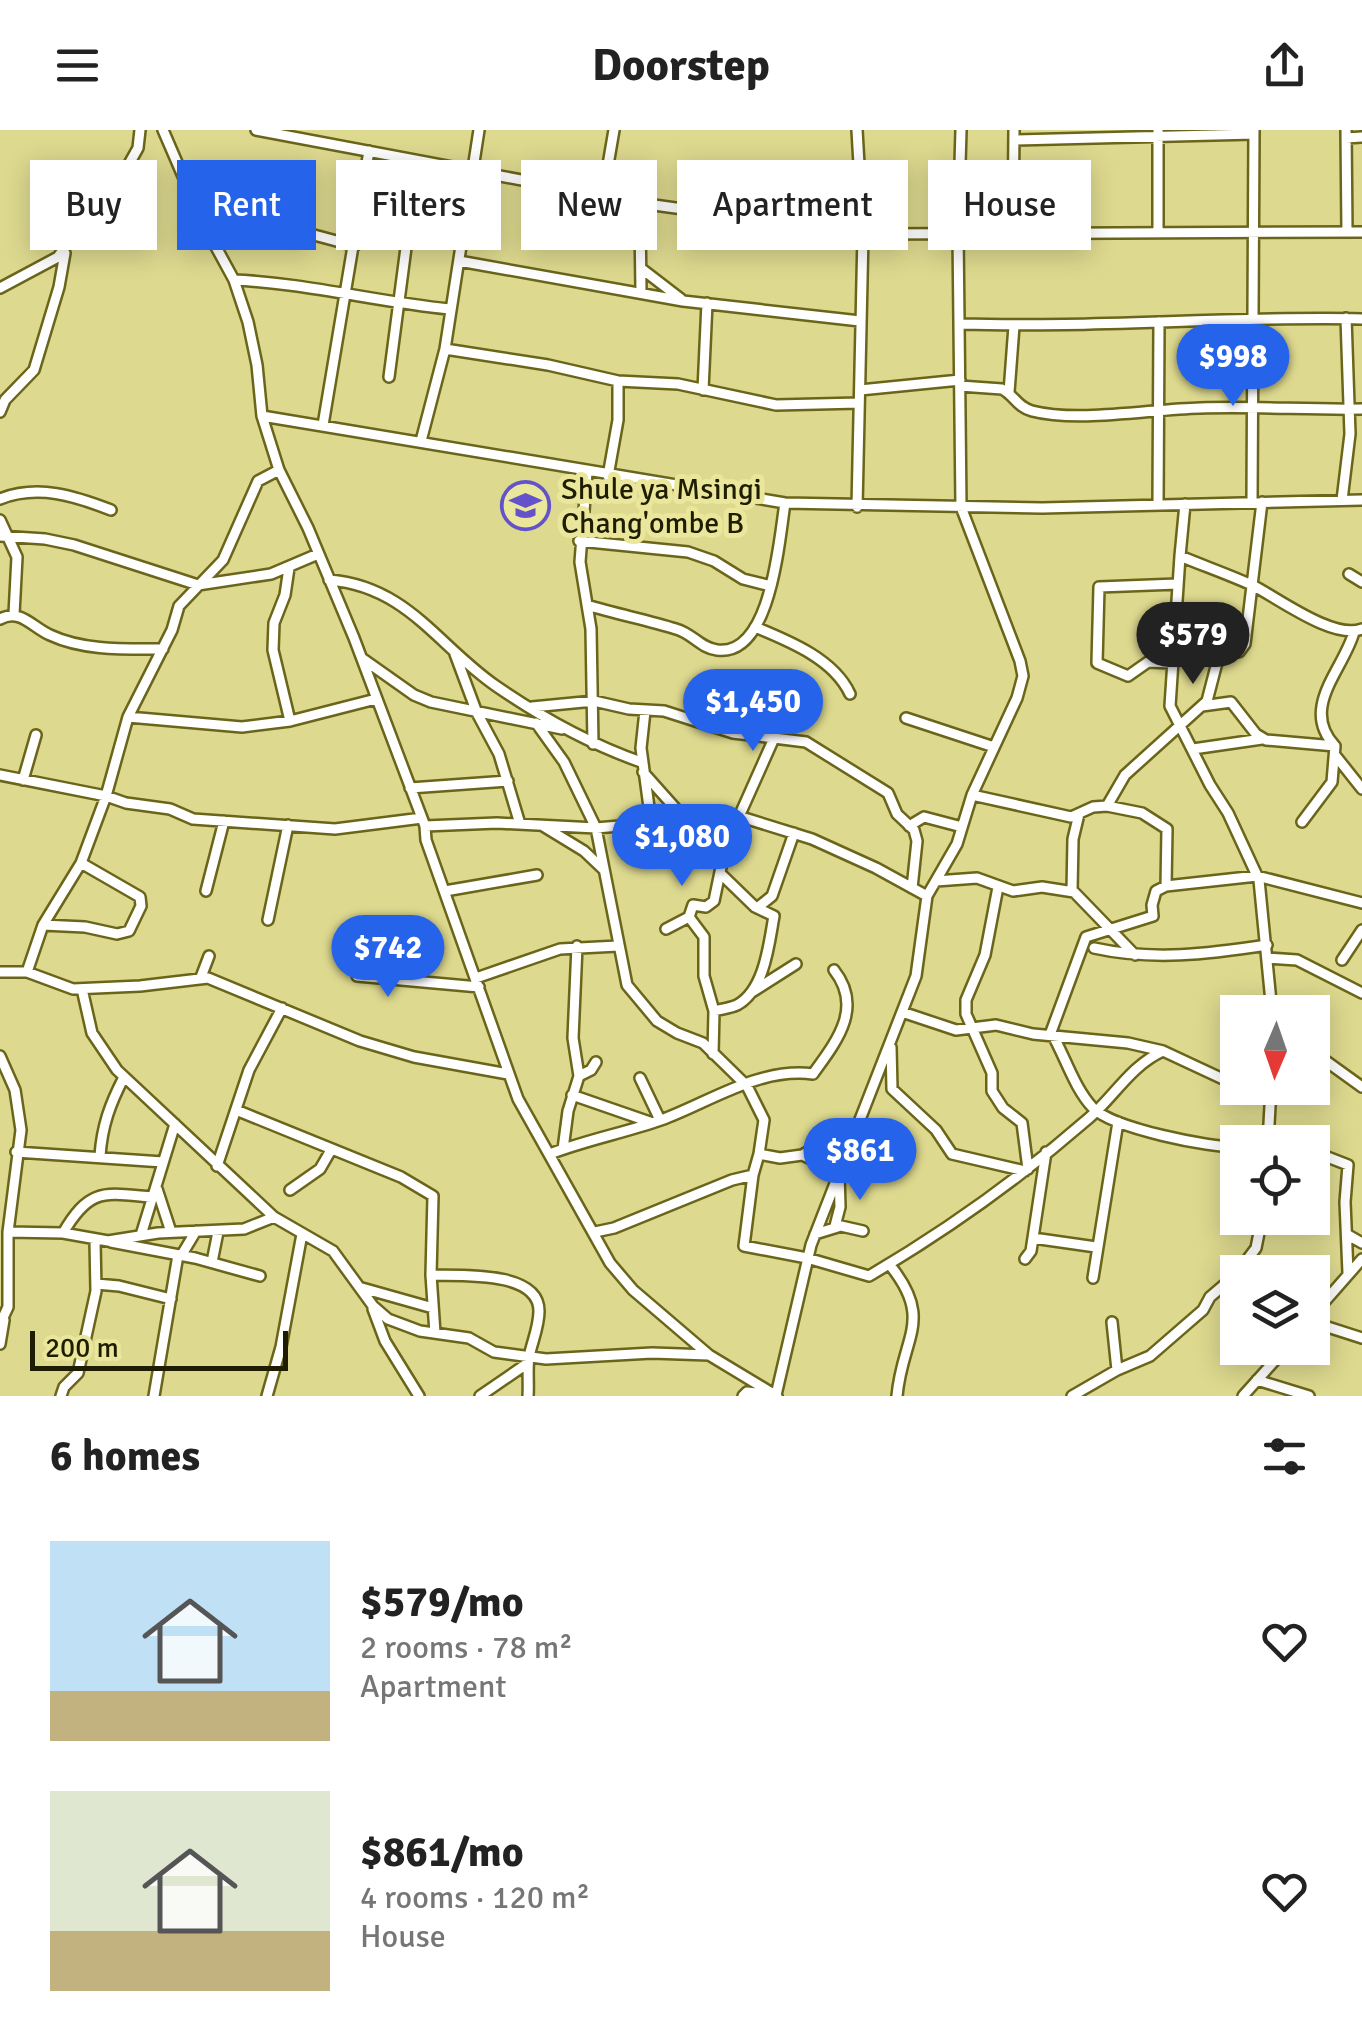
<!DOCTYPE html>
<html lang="en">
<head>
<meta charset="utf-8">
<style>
  :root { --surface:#fff; --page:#f2f2f2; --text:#222; --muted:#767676; --accent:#2563eb }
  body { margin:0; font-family:Signika,sans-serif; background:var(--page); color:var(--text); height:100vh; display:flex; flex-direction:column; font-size:38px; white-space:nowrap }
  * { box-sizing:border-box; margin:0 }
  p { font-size:32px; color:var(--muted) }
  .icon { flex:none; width:55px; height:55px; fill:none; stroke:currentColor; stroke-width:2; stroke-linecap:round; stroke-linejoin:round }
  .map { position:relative; height:1266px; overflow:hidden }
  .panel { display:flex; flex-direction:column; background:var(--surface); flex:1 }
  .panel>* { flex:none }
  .top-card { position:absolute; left:30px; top:30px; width:1302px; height:90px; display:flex; gap:20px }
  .needle { width:65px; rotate:182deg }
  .tools { position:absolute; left:1220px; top:865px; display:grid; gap:20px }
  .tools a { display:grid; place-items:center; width:110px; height:110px; border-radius:0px; background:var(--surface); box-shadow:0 5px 25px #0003; font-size:50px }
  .scale { position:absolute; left:30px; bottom:25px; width:258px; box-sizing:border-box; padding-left:10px; border:5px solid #1f1d01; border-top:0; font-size:28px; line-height:35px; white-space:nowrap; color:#1f1d01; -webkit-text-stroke:8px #eae69c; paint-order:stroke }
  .price { position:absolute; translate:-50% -85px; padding:0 22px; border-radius:35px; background:var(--accent); color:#fff; font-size:32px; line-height:65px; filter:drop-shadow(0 2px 5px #0008) }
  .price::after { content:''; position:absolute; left:50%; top:60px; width:30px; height:22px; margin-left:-15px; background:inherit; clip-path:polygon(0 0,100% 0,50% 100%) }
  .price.on { background:#222; color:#fff }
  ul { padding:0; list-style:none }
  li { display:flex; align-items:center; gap:30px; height:250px; padding:0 50px }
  li span { display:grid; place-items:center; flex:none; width:280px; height:200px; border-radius:0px; color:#555 }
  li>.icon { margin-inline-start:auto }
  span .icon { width:120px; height:120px; fill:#fffc; stroke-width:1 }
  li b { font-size:42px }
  h2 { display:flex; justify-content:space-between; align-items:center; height:120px; padding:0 50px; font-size:42px }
  .tag { padding:0 35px; border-radius:0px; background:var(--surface); box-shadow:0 5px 25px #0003; font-size:35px; line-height:90px }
  .tag.on { background:var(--accent); color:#fff }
  header { display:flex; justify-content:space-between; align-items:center; height:130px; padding:0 50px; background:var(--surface); font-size:45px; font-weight:700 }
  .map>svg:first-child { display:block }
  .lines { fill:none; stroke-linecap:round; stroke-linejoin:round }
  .minor-casing { stroke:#6a651a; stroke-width:14 }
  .minor { stroke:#fff; stroke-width:9 }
  .labels { text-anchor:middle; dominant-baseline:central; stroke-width:10; stroke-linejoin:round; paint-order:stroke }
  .poi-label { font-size:30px; fill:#1f1d01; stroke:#eae69c; text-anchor:start }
</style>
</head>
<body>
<header><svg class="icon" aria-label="menu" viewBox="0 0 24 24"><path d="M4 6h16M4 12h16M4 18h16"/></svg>Doorstep<svg class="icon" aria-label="share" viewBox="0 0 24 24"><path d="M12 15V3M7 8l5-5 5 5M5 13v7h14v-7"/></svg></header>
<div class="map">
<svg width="1362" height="1266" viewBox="0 0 1362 1266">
  <rect width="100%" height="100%" fill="#ddd98f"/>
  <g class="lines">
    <defs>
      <path id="minor" d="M 163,0 L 204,95 L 234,150 L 248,192 L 257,235 L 262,286 L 279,340 L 308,398 L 354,508 L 425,696 L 426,710 L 518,969 L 610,1133 L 633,1160 L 709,1225 L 777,1266
        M 256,0 L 654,75 L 863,104 L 1362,102
        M 857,0 L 863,104 L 857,377
        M 1158,0 L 1158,101
        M 1346,0 L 1347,102
        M 1346,8 L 1362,7
        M 1014,10 L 1254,4
        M 603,64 L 614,0
        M 625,68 L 640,90 L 641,162
        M 204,95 L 237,89 L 277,95 L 355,116
        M 1013,101 L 1014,0
        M 459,131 L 683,171 L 860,191
        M 642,139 L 681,169
        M 234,150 C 306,153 377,172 449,179
        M 0,158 L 58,127 L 99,70 L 129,34 L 138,18 L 140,0
        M 961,194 C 1095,198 1228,186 1362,189
        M 445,219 L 548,235 L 618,251 L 678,254 L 776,275 L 859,273
        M 389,247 L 412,72
        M 960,256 L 1002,259 C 1014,265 1017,277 1032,281 C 1079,293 1151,279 1200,278 C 1254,276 1308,280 1362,279
        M 703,260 L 707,173
        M 860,260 L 960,250
        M 1009,262 L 1014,196
        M 0,282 L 5,270 L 34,240 L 59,157 L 65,123
        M 262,286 L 785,373 L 1042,378 L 1362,370
        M 323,295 L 369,21
        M 421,311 L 445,219 L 479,0
        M 587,342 L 580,432 L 591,499 L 593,614
        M 608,346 L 618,290 L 618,251
        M 0,369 C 38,354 75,366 111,380
        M 1342,370 L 1350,304 L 1346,188
        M 1252,372 L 1254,0
        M 1185,374 L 1180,426 C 1204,436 1230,445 1254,456 C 1279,469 1334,510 1362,499
        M 1158,375 L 1159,192
        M 0,390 L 17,427 L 14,484
        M 0,406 L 45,409 L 74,415 L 198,455 L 271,444 L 318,424
        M 579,411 L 688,422 L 714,431 L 743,449 L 771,456
        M 1180,426 L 1170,576 L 1210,655 L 1228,683 L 1259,750 L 1272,882
        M 289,438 L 285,465 L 274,493 L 273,520 L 290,591
        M 1349,444 L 1362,452
        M 329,450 C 407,456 438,516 496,556 C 541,587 590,614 641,632
        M 587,475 C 616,484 647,490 676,499 C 692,503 700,518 717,520 C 771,527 779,411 785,373
        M 0,489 C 20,478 32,497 50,505 C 84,521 126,519 163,519
        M 755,497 C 789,511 834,529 850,564
        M 1173,506 L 1220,521 L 1239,522 L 1245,514 L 1262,372
        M 455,524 L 477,583 L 499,624 L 520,694
        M 363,529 L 414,565 L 431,572 L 562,599
        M 1171,533 L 1148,532 L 1128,546 L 1097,533 L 1099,457 L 1177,454
        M 1202,576 L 1231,572 L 1256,604 L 1266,610 L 1335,616
        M 532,577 L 594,571 L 629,579 L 664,581 L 733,603 L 806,612 L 888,663 L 897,684 L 914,700 L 917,711 L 912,758
        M 645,581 L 641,618 L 651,692
        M 128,587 L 242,597 L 290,591 L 376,569
        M 906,588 L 994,617
        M 536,593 L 564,632 L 596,698 L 627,855 L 657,891 L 677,903 L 703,913 L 747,956 L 764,990 L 759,1024 L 780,1028 L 802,1025 L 839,1042 L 840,1077 L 835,1096
        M 1193,619 L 1262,609
        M 1335,625 L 1362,659
        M 643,642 L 684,688
        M 0,645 L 106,666 L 126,673 L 170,679 L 193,689 L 335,699 L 422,688
        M 23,650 L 36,605
        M 410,658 L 508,651
        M 972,665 L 1071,687 L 1093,677 L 1107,676 L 1125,645 L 1207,571 L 1220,521
        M 1107,676 L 1142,683 L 1167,699 L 1166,756 L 1257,746 L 1362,773
        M 1302,692 L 1332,652 L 1335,616 C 1299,578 1344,539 1354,502
        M 425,696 L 497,693 L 596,698 L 738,686 L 812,709 L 876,738 L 927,766
        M 543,696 L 584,721 L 603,739
        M 909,696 L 924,687 L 962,697
        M 936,751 L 977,748 L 1013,761 L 1042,757 L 1074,762 L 1135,825
        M 1166,756 L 1156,761 L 1152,775 L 1153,786 L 1086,807 L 1051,902 C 1065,926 1074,958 1093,978 C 1112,998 1210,1018 1238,1017
        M 998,757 L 985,825 L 966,870 L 966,884 L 992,943 L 992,961 L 1003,978 L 1022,993 L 1028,1039
        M 206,761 L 224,691
        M 445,761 L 537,745
        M 1072,761 L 1073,709 L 1079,684
        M 757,778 L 772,766 L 794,703
        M 689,787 L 704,807 L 704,846 L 714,881
        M 268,790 L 288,695
        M 43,795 L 85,797 L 117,804 L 129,801 L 141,776 L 140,767 L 81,733
        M 666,799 L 689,787 L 693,775 L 706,777 L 714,771 L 725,718 L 775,606
        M 577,816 L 573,908 L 579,946
        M 1094,818 C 1153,831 1208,824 1267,815
        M 1268,828 L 1297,830 L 1362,863
        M 1342,830 L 1362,800
        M 0,842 L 27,842 L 73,859 L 140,856 L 208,848 L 360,911 L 414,927 L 508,944
        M 27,842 L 43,795 L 81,733 L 106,666 L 128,587 L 172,500 L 179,476 L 223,430 L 258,351 L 279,340
        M 357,846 L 479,857
        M 201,847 L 209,826
        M 476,848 L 560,819 L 618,816
        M 82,859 L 92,903 L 117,940 L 274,1087 L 333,1121 L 373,1176 L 388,1189 L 420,1201 L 469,1208 L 494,1222 L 546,1229 L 652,1223 L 709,1225
        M 752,862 L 796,834
        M 902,882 L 956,900 L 996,895 L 1033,904 L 1128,913 L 1163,921 L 1238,956
        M 891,917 L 892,959 L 936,1000 L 952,1024 L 1025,1041
        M 1312,921 L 1362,957
        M 713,924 L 714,881 C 721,879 731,878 737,875 C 765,860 769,813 774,786 L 755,777 L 721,744
        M 0,926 L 15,960 L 21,1000 L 8,1102 L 8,1177 L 0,1194
        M 640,948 L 660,990
        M 1242,958 L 1254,961 L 1261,958
        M 572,965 L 650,992
        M 236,980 L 401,1047 L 433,1066 L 431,1145 L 435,1203
        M 1268,1012 L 1271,958
        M 563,1019 L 568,981 L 579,946 L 591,940 L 596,932
        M 1312,1021 L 1348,1035 L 1345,1072 L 1348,1143
        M 16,1022 L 163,1032
        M 550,1024 C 586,1010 624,1003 661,990 C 710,972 759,937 813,944 C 836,912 864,878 834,840
        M 802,1025 L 834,1006 L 855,1000
        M 100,1026 C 102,996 110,974 124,947
        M 217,1036 L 249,940 L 282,878
        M 753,1045 L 744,1116 L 807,1128 L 869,1146 C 949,1099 1019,1049 1089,988 C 1114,967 1130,936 1163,921
        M 157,1059 L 171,1102
        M 290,1060 L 320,1039 L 331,1020
        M 8,1102 L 63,1103 L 108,1111 L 158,1103 L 244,1099 L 274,1087
        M 595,1102 L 614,1098 L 732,1050 L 753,1045 L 759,1024
        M 63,1103 C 90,1057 104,1063 152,1067
        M 815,1104 L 841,1096 L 863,1101
        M 141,1105 L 175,994
        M 1348,1105 L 1362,1113
        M 1033,1108 L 1096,1117
        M 111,1112 L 195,1128 L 260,1146
        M 181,1126 L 196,1101
        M 1025,1129 L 1031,1121 L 1046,1022
        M 212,1132 L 218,1102
        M 889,1134 C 935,1190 902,1207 897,1266
        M 1238,1142 L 1256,1118 L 1262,1088
        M 431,1145 C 459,1146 539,1140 539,1181 C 539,1197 532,1212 529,1227 C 527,1240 529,1253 528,1266
        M 1093,1148 L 1118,992
        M 96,1154 L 119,1156 L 171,1169
        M 1223,1157 L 1238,1163
        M 362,1158 L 433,1178
        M 373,1179 L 385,1211 L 419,1266
        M 1312,1186 L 1362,1129
        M 1112,1192 L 1117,1240
        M 1312,1192 L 1362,1208
        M 0,1214 L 4,1190
        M 1257,1250 L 1309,1266
        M 61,1266 L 64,1257 L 78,1243 L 96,1161 L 95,1111
        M 154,1266 L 178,1125
        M 267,1266 L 281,1217 L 302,1104
        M 480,1266 L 528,1233
        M 743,1266 L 747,1262 L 776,1265 L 811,1115 L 916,846 L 927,766 L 957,714 L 972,665 L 1017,568 L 1023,546 L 1020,531 L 961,377 L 958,102 L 961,0
        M 1072,1266 L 1117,1240 L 1150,1226 L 1203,1180 L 1210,1167 L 1238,1143
        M 1243,1266 L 1286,1218"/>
    </defs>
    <!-- minor casing -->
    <use href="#minor" class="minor-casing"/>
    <!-- minor -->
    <use href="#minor" class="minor"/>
  </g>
  <!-- icons -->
  <defs>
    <symbol id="school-ring" viewBox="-11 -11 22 22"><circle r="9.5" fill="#eae69c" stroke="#6452cb" stroke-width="1.5"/><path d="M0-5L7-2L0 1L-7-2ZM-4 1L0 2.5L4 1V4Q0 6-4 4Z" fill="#6452cb"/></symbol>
  </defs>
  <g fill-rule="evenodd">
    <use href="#school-ring" x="498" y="348" width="55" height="55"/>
  </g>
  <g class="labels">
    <!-- poi labels -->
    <g class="poi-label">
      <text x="561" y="359">Shule ya Msingi<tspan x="561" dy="34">Chang'ombe B</tspan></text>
    </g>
  </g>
</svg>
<div class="tools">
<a><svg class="needle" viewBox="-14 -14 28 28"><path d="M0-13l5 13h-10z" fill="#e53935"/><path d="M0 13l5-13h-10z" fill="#767676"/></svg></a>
<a><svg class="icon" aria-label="locate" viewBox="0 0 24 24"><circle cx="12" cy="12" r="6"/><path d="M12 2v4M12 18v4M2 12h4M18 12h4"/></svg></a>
<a><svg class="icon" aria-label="layers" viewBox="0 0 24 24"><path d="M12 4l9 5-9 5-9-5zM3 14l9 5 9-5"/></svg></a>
</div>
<div class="scale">200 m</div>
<b class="price" style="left:1233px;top:279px">$998</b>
<b class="price on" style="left:1193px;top:557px">$579</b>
<b class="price" style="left:753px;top:624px">$1,450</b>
<b class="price" style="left:682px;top:759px">$1,080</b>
<b class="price" style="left:388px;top:870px">$742</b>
<b class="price" style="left:860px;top:1073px">$861</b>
<div class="top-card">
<a class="tag">Buy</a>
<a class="tag on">Rent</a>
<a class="tag">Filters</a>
<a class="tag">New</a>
<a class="tag">Apartment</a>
<a class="tag">House</a>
</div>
</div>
<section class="panel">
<h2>6 homes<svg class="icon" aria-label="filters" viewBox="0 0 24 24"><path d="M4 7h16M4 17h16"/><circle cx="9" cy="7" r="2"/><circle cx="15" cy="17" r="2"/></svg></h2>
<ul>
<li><span style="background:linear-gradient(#bfe0f5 75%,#c2b280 0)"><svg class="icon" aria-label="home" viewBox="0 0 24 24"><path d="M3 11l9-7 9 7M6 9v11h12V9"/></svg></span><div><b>$579/mo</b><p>2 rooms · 78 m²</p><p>Apartment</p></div><svg class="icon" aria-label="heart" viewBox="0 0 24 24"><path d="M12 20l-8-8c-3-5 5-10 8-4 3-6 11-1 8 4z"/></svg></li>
<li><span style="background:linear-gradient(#dfe7d0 70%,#c2b280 0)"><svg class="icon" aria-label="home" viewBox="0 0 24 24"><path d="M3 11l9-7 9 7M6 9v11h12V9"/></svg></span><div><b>$861/mo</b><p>4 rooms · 120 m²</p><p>House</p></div><svg class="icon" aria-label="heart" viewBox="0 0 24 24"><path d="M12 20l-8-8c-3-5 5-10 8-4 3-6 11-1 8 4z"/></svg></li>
</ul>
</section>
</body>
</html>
